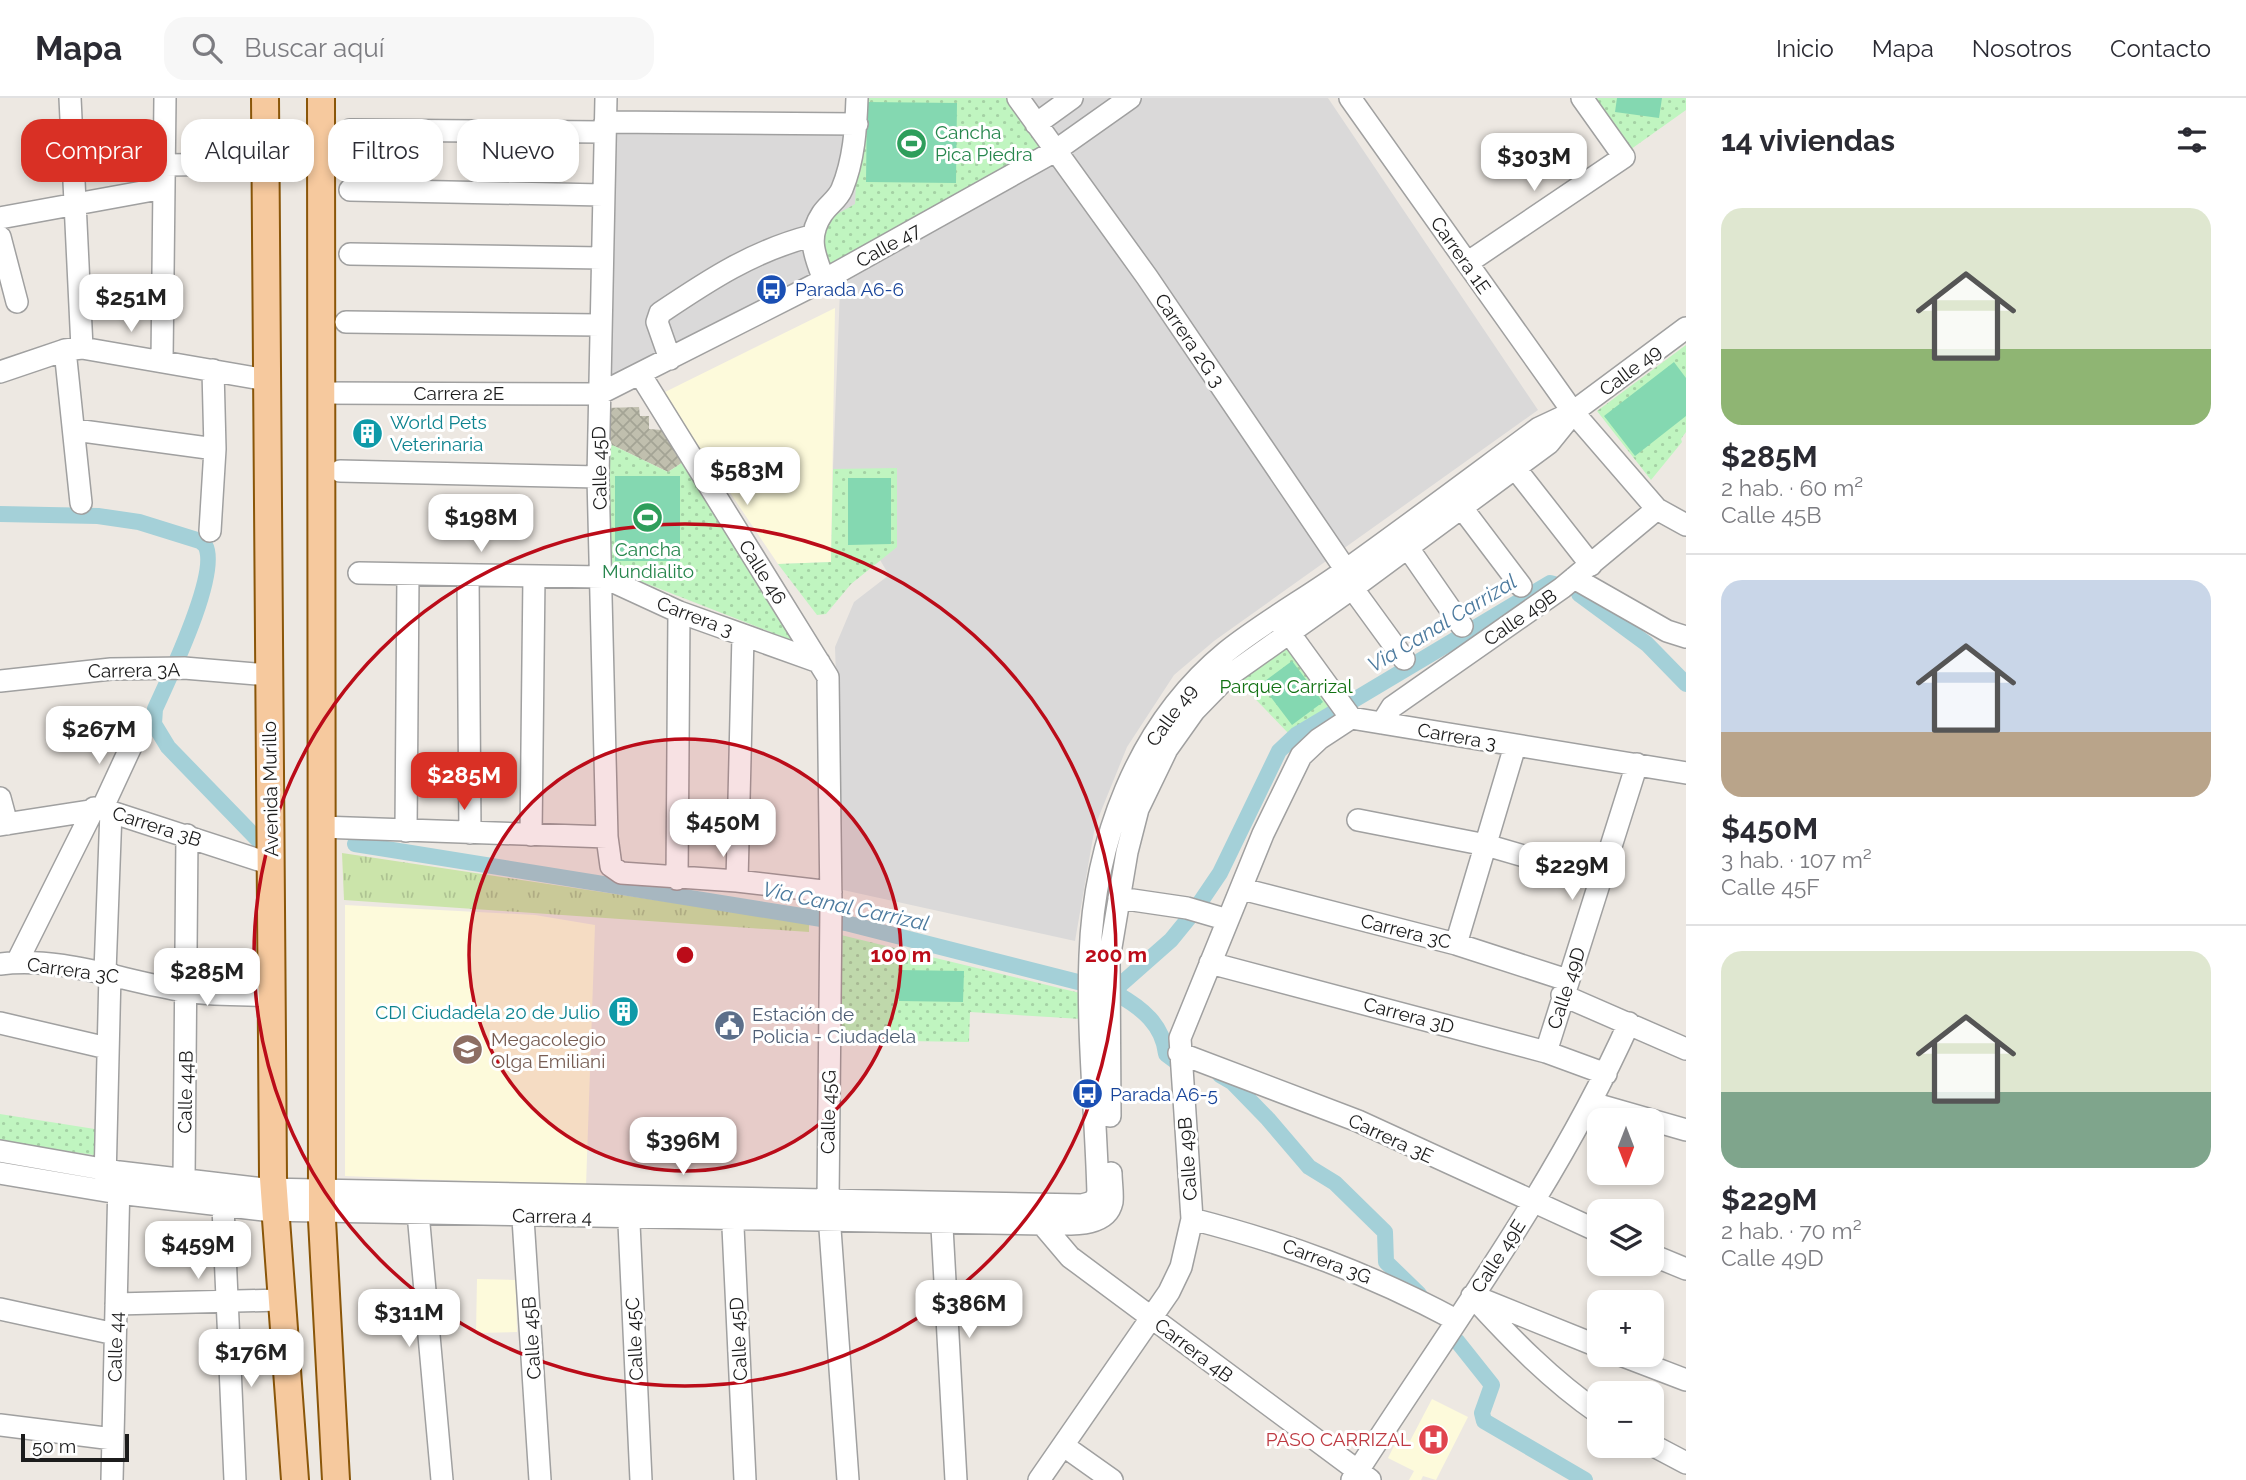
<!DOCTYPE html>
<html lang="es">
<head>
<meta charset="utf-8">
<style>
  :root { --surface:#fff; --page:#f7f7f7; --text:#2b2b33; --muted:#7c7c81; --line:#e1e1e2; --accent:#d93025 }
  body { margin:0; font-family:Raleway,sans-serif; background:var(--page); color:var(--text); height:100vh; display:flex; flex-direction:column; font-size:26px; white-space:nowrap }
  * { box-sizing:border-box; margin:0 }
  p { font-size:23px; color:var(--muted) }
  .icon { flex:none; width:38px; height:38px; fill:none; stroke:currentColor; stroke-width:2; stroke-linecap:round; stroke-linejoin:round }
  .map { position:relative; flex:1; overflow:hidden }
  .details { display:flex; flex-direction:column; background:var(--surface); width:560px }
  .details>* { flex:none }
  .banner { position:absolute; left:21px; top:21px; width:665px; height:63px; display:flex; gap:14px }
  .needle { width:46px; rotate:180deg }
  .controls { position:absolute; left:1587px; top:1010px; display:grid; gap:14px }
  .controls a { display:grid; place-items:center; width:77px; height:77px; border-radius:14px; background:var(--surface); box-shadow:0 4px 10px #0003; font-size:35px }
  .scale { position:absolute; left:21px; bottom:18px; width:108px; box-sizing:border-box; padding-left:7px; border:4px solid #1c1c1c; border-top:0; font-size:19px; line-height:24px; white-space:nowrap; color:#1c1c1c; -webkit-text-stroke:5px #fff; paint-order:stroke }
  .price { position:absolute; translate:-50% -60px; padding:0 16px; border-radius:14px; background:#fff; color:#222; font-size:23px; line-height:46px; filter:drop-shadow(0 2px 4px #0008) }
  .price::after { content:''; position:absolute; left:50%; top:42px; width:21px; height:16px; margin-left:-10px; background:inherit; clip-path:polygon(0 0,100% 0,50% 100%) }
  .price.current { background:var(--accent); color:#fff }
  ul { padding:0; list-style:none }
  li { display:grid; align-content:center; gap:14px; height:371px; padding:0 35px }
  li+li { border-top:2px solid var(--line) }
  li span { display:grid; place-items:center; height:217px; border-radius:21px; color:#555 }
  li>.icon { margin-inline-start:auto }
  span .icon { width:126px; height:126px; fill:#fffc; stroke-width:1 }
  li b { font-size:30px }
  h2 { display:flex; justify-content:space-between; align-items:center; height:84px; padding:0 35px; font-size:30px }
  .pill { padding:0 24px; border-radius:21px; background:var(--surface); box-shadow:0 4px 10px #0003; font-size:24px; line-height:63px }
  .pill.current { background:var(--accent); color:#fff }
  header { display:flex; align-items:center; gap:42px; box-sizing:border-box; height:98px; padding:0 35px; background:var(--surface); border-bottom:2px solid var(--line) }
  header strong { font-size:33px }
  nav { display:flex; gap:38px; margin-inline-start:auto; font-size:24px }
  .search { width:490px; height:63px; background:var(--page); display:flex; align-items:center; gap:18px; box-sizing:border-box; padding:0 24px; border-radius:21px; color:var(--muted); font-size:26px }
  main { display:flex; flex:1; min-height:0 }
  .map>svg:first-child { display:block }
  .residential { fill:#dad9d9 }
  .education { fill:#fdfadb }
  .construction { fill:url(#construction-cross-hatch) }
  .grass { fill:url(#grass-tufts) }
  .park { fill:url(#park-dots) }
  .pitch { fill:#84d8b1 }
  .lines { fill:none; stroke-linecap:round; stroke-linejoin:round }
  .canal { stroke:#a4d0d8; stroke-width:16 }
  .minor-casing { stroke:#a0a0a0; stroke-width:24 }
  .major-casing { stroke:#8a5609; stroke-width:30 }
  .minor { stroke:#fff; stroke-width:21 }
  .major { stroke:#f6c99e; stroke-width:26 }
  .ring { fill:none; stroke:#bb0c19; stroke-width:3.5 }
  .labels { text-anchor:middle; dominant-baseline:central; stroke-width:6; stroke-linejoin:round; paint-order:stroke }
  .leisure-label { font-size:19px; fill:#27864d; stroke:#fff; text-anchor:start }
  .street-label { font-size:19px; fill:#1c1c1c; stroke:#fff }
  .transit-label { font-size:19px; fill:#164399; stroke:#fff; text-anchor:start }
  .culture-label { font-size:19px; fill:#0d838f; stroke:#fff; text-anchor:start }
  .park-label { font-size:19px; fill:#127213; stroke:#fff }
  .service-label { font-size:19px; fill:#4e5e75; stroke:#fff; text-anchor:start }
  .education-label { font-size:19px; fill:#785e54; stroke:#fff; text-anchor:start }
  .health-label { font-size:19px; fill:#be3a42; stroke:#fff; text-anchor:end }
  .water-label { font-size:21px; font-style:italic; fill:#4c7a9e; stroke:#fff }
  .centre { fill:#bb0c19; stroke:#fff; stroke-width:3.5 }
  .ring-label { font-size:21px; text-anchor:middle; font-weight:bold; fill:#bb0c19; stroke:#fff; stroke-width:6; stroke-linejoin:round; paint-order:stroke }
</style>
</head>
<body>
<header>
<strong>Mapa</strong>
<div class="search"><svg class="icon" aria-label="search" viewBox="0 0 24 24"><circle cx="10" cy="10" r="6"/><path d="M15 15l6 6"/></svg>Buscar aquí</div>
<nav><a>Inicio</a><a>Mapa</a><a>Nosotros</a><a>Contacto</a></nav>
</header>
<main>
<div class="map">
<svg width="1686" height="1382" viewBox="0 0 1686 1382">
  <defs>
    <pattern id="construction-cross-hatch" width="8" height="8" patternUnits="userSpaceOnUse" patternTransform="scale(1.75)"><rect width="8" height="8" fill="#c0bfae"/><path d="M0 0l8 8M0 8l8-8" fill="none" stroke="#a4a495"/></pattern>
    <pattern id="grass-tufts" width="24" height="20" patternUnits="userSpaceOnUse" patternTransform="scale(1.75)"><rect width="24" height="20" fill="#cbe4aa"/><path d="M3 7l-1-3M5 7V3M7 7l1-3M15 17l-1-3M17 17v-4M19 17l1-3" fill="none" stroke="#aec392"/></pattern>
    <pattern id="park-dots" width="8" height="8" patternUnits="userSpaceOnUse" patternTransform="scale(1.75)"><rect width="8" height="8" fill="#c0f5c0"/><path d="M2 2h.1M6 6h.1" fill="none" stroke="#a4d1a4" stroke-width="1.8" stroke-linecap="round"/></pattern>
  </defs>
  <rect width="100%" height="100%" fill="#ede8e2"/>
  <!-- residential -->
  <path class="residential" d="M 860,0 L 1328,0 L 1538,312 L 1214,543 L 1174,577 L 1127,649 L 1095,728 L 1075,843 L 843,792 L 835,549 L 854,504 L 889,477 L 880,462 L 897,448 L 897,371 L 833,371 L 841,166 L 608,281 L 612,30 L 859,31 Z"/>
  <!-- education -->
  <path class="education" d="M 835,210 L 831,464 L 778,466 L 663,295 Z
    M 345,807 L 535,817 L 595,827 L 586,1088 L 345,1078 Z
    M 477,1181 L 516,1182 L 517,1234 L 476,1235 Z
    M 1432,1301 L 1468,1319 L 1436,1382 L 1423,1378 L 1421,1382 L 1409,1382 L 1414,1373 L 1388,1360 L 1399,1338 L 1410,1343 Z"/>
  <!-- construction -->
  <path class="construction" d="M 639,309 L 640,318 L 649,318 L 649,331 L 662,332 L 683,364 L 668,374 L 604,343 L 605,310 Z"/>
  <!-- grass -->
  <path class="grass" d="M 342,755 L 809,825 L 809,834 L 344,802 Z"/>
  <!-- park -->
  <path class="park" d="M 860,0 L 1008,0 L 1045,52 L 832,167 L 823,162 L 823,124 L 855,106 Z
    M 1588,0 L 1686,0 L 1686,12 L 1627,54 Z
    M 1686,247 L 1686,334 L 1681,341 L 1682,344 L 1651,382 L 1597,313 Z
    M 604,343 L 668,374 L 683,364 L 801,546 L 609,471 Z
    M 897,370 L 897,449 L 851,486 L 826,516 L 817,517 L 778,466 L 831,464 L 833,371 Z
    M 1290,540 L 1337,608 L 1290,637 L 1235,580 Z
    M 841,837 L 1084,896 L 1081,921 L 970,914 L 969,944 L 840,942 Z
    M 0,1016 L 101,1032 L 100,1058 L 0,1043 Z"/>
  <!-- pitch -->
  <path class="pitch" d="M 1617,0 L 1662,0 L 1659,20 L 1615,14 Z
    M 867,4 L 957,5 L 956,85 L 866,84 Z
    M 1674,264 L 1686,280 L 1686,318 L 1635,358 L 1604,318 Z
    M 615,378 L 680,378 L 680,463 L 615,463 Z
    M 848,380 L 891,380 L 891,446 L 848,447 Z
    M 1292,563 L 1323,604 L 1292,627 L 1261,586 Z
    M 899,872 L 964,873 L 963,904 L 899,903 Z"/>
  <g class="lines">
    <!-- canal -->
    <path class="canal" d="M 0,416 L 98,418 L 139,424 L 200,443 L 205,447 C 221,474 168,582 155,611 L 154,626 L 168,649 L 260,744
      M 1579,496 L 1647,546 L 1686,586
      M 1354,602 L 1550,485 L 1554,486
      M 355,746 L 846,825 L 1078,884
      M 1199,806 L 1220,775 L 1279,653 L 1296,637 L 1333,615
      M 1174,962 L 1166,956 C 1163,927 1142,910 1117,896 L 1120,887 L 1171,842 L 1193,815
      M 1220,977 L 1232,984 L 1268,1021 L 1309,1069 L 1335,1085 L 1385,1134 L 1386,1164 L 1419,1196
      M 1457,1243 L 1492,1287 L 1482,1315 L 1484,1323 L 1585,1382"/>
    <defs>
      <path id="minor" d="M 70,0 L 82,250
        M 606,0 L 598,379 L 607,739 L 611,768 L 621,775 L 737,783 L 831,794
        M 1018,0 L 1147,179 L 1352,481
        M 1350,0 L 1573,314 L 1657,411 L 1686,427
        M 605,24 L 857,26
        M 1036,26 L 1072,0
        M 350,32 L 604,34
        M 164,67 L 265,66
        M 350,92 L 603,97
        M 0,120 L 164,90
        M 0,139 L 17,204
        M 350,156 L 602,160
        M 1467,165 L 1624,59 L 1582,0
        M 824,182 C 815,158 806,140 822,116 C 828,107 838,101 842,91 C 854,62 856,30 857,0
        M 346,224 L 600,227
        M 65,252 L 81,405
        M 670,261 L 657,224 L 660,215 C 709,182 753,153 811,138
        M 162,263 L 165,0
        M 0,274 L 65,252 L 82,250 L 267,282
        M 640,276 L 828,579 L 831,807 L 828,1103 L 848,1382
        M 320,295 L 599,296 L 824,182 L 1055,53 L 1130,0
        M 75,332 L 215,351
        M 1515,370 L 1591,467
        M 340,373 L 598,379
        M 1462,410 L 1521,488
        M 210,433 L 215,351 L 213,272
        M 1408,450 L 1462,528
        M 359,475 L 603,479 L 679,514 L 819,564
        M 468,477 L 470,735
        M 1574,480 L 1667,533 L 1686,539
        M 1353,491 L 1404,561
        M 1282,525 L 1351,620 L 1686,675
        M 0,583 L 111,571 L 184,570 L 269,577
        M 1382,625 L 1392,609 L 1562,490 L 1657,411
        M 0,700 L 7,726
        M 102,711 L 134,642
        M 1358,722 L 1486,747 L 1603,781
        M 0,727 L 102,711 L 271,766
        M 320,729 L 607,739
        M 406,733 L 408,476
        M 531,737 L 534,478
        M 677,781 L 679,514
        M 737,783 L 743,537
        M 1242,791 L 1456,846 L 1567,882
        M 1119,800 L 1187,810 L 1228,822
        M 1456,846 L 1515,648
        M 17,864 L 94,710
        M 1210,865 L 1546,954 L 1606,976
        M 0,866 C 63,858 124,884 185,893 C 213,898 243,896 271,898
        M 105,874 L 111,713
        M 1562,897 L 1686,951
        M 0,925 L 107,950
        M 1546,954 L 1637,666
        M 1179,955 L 1358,1023 L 1600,1134
        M 1592,1005 L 1686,1032
        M 1110,1018 L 1109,861 L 1127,754 L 1138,711 L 1167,651 L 1194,613 L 1227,579 L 1357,487 L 1549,345 L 1570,319
        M 0,1053 L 119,1074 L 264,1091 L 1082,1107 L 1093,1104 L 1098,1096 C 1096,1018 1087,935 1090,858 C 1094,745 1136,628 1226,554 C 1262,525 1305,501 1343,474 C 1409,427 1474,378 1539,330 L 1573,314 L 1686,230
        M 0,1075 L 118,1095 L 264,1112 L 1042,1126 C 1063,1125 1106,1132 1112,1104 C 1113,1095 1111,1084 1111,1075
        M 184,1082 L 187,737
        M 105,1083 L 110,875
        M 628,1104 L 641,1382
        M 522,1105 L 540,1382
        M 732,1108 L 745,1382
        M 223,1109 L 235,1382
        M 941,1111 L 956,1382
        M 418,1115 L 442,1382
        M 1041,1115 L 1042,1126 L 1070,1159 L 1370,1382
        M 1192,1121 C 1289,1146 1368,1175 1456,1222
        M 1652,1157 L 1686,1171
        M 1472,1198 C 1512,1242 1551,1282 1600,1316
        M 1481,1201 L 1600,1249
        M 116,1206 L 281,1202
        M 0,1211 L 115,1236
        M 1618,1256 L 1686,1282
        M 0,1327 L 113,1341
        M 1652,1347 L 1686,1365
        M 1064,1348 L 1112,1382
        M 112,1382 L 119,1083
        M 1039,1382 L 1169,1194 L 1181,1169 L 1192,1121 L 1180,940 L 1263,736 L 1301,658 L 1319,641 L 1351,620
        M 1352,1382 C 1448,1232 1556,1088 1629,925"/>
      <path id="major" d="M 265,0 L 273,1080 L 295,1382
        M 321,0 L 322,1122 L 336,1382"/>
    </defs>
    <!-- minor casing -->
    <use href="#minor" class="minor-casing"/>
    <!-- major casing -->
    <use href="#major" class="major-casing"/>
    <!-- minor -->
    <use href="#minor" class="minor"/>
    <!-- major -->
    <use href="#major" class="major"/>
  </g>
  <!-- distance rings -->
  <circle cx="685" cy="857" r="216" fill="#bb0c19" fill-opacity=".12"/>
  <g class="ring">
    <circle cx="685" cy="857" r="216"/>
    <circle cx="685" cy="857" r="431"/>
  </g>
  <!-- icons -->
  <defs>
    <symbol id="stadium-disc" viewBox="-11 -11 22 22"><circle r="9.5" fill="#2e9e5b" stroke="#fff"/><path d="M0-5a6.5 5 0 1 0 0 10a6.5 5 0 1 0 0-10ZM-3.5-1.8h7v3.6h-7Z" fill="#fff"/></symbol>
    <symbol id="bus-disc" viewBox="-11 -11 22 22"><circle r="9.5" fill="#1a4fb4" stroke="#fff"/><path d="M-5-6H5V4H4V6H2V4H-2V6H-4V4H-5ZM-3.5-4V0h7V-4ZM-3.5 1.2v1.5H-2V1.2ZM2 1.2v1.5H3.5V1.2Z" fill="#fff"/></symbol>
    <symbol id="building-disc" viewBox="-11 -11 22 22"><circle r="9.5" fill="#0f9aa8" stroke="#fff"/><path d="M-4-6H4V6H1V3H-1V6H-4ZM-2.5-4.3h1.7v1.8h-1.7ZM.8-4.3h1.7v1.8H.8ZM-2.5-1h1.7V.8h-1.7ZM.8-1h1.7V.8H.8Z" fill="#fff"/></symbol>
    <symbol id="civic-disc" viewBox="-11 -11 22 22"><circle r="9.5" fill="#5c6f8a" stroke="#fff"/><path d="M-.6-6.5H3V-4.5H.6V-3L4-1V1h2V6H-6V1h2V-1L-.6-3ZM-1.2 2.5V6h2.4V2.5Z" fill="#fff"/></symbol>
    <symbol id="school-disc" viewBox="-11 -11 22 22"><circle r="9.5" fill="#8d6e63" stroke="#fff"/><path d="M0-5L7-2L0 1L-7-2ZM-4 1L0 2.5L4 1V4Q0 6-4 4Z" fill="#fff"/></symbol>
    <symbol id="hospital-disc" viewBox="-11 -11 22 22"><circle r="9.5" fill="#e0444e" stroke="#fff"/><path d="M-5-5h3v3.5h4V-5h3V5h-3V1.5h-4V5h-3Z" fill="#fff"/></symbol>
  </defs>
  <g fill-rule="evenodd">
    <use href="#stadium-disc" x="894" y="28" width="35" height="35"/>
    <use href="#bus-disc" x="754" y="174" width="35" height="35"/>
    <use href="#building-disc" x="350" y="318" width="35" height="35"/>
    <use href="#stadium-disc" x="630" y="402" width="35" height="35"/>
    <use href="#building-disc" x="606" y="896" width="35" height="35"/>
    <use href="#civic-disc" x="712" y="910" width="35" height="35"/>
    <use href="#school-disc" x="450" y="934" width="35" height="35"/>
    <use href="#bus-disc" x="1070" y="978" width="35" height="35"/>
    <use href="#hospital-disc" x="1416" y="1324" width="35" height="35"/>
  </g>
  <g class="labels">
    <!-- leisure labels -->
    <g class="leisure-label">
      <text x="935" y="34">Cancha<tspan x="935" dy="22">Pica Piedra</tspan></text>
      <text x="648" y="451" text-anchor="middle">Cancha<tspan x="648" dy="22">Mundialito</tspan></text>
    </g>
    <!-- street labels -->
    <g class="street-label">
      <text transform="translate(888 147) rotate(-29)">Calle 47</text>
      <text transform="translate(1461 157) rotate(55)">Carrera 1E</text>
      <text transform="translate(1190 242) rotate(56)">Carrera 2G 3</text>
      <text transform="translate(1630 272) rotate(-37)">Calle 49</text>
      <text x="459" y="295">Carrera 2E</text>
      <text transform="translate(599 370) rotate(-91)">Calle 45D</text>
      <text transform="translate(763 474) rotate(58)">Calle 46</text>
      <text transform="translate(695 518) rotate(21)">Carrera 3</text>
      <text transform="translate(1520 519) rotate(-35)">Calle 49B</text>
      <text transform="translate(134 572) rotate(-1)">Carrera 3A</text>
      <text transform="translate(1171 617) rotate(-54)">Calle 49</text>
      <text transform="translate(1457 638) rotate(10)">Carrera 3</text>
      <text transform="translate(270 691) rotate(-91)">Avenida Murillo</text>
      <text transform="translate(157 728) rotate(18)">Carrera 3B</text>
      <text transform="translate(1406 833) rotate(14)">Carrera 3C</text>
      <text transform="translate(73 872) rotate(8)">Carrera 3C</text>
      <text transform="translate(1566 890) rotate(-72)">Calle 49D</text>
      <text transform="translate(1409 917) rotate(15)">Carrera 3D</text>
      <text transform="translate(185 994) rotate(-89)">Calle 44B</text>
      <text transform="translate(828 1014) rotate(-89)">Calle 45G</text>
      <text transform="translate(1391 1040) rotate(25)">Carrera 3E</text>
      <text transform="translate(1187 1061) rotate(-94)">Calle 49B</text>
      <text transform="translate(552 1118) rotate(1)">Carrera 4</text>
      <text transform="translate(1498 1158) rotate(-57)">Calle 49E</text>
      <text transform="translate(1327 1163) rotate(21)">Carrera 3G</text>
      <text transform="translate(531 1240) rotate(-94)">Calle 45B</text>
      <text transform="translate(634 1241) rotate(-93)">Calle 45C</text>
      <text transform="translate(738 1241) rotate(-93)">Calle 45D</text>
      <text transform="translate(115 1249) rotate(-89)">Calle 44</text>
      <text transform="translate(1194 1252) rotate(37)">Carrera 4B</text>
    </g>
    <!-- transit labels -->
    <g class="transit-label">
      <text x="795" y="191">Parada A6-6</text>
      <text x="1110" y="996">Parada A6-5</text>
    </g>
    <!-- culture labels -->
    <g class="culture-label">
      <text x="390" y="324">World Pets<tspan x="390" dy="22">Veterinaria</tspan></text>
      <text x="600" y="914" text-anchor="end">CDI Ciudadela 20 de Julio</text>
    </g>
    <!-- park labels -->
    <g class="park-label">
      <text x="1286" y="588">Parque Carrizal</text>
    </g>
    <!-- service labels -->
    <g class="service-label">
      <text x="752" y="916">Estación de<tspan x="752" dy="22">Policia - Ciudadela</tspan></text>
    </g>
    <!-- education labels -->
    <g class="education-label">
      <text x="491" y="941">Megacolegio<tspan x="491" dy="22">Olga Emiliani</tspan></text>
    </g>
    <!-- health labels -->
    <g class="health-label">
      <text x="1411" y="1341">PASO CARRIZAL</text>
    </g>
    <!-- water labels -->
    <g class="water-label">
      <text transform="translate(1442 525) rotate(-31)">Via Canal Carrizal</text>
      <text transform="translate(846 808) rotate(12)">Via Canal Carrizal</text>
    </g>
  </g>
  <circle cx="685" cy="857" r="10" class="centre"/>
  <g class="ring-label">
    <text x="901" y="864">100 m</text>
    <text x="1116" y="864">200 m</text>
  </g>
</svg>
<div class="controls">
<a><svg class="needle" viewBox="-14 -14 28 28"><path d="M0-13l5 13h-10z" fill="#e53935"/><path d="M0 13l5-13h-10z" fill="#7c7c81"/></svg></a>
<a><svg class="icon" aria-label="layers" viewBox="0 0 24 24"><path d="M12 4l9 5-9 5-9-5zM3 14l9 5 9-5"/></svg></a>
<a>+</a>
<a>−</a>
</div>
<div class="scale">50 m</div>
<b class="price" style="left:1534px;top:95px">$303M</b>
<b class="price" style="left:131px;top:236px">$251M</b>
<b class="price" style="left:747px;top:409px">$583M</b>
<b class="price" style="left:481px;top:456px">$198M</b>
<b class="price" style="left:99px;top:668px">$267M</b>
<b class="price current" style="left:464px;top:714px">$285M</b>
<b class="price" style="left:723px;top:761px">$450M</b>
<b class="price" style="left:1572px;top:804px">$229M</b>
<b class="price" style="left:207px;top:910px">$285M</b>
<b class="price" style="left:683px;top:1079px">$396M</b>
<b class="price" style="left:198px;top:1183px">$459M</b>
<b class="price" style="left:969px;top:1242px">$386M</b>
<b class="price" style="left:409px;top:1251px">$311M</b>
<b class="price" style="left:251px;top:1291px">$176M</b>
<div class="banner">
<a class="pill current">Comprar</a>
<a class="pill">Alquilar</a>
<a class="pill">Filtros</a>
<a class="pill">Nuevo</a>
</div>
</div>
<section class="details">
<h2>14 viviendas<svg class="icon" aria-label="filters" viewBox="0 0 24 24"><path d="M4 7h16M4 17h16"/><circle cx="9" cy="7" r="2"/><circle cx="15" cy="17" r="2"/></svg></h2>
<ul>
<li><span style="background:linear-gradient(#dfe7d0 65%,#8fb573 0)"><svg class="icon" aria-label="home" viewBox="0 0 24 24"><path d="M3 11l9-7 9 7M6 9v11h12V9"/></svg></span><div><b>$285M</b><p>2 hab. · 60 m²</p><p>Calle 45B</p></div></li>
<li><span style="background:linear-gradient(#c9d6e8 70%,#b9a48a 0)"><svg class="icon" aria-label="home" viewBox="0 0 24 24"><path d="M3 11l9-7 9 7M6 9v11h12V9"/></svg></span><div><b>$450M</b><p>3 hab. · 107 m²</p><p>Calle 45F</p></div></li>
<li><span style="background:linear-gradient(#dfe7d0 65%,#7fa58c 0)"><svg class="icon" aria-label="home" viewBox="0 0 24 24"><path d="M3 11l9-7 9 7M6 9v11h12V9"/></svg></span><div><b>$229M</b><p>2 hab. · 70 m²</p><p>Calle 49D</p></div></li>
</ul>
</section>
</main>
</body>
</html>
